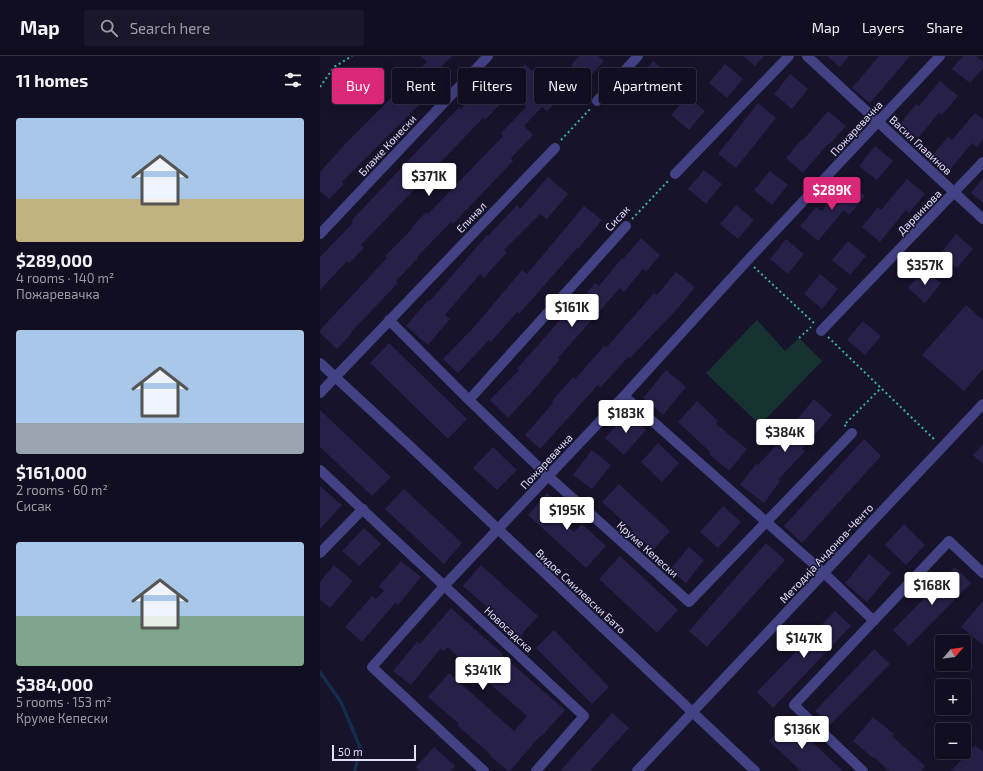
<!DOCTYPE html>
<html lang="en">
<head>
<meta charset="utf-8">
<style>
  :root { --surface:#100e20; --page:#191729; --text:#f1f3f6; --muted:#9c9ca5; --line:#302e3e; --accent:#db2777 }
  body { margin:0; font-family:"Exo 2",sans-serif; background:var(--page); color:var(--text); height:100vh; display:flex; flex-direction:column; font-size:15px; white-space:nowrap }
  * { box-sizing:border-box; margin:0 }
  p { font-size:13px; color:var(--muted) }
  .icon { flex:none; width:22px; height:22px; fill:none; stroke:currentColor; stroke-width:2; stroke-linecap:round; stroke-linejoin:round }
  .map { position:relative; flex:1; overflow:hidden }
  .panel { display:flex; flex-direction:column; background:var(--surface); width:320px }
  .panel>* { flex:none }
  .top-card { position:absolute; left:12px; top:12px; width:380px; height:36px; display:flex; gap:8px }
  .needle { width:26px; rotate:62deg }
  .controls { position:absolute; left:615px; top:579px; display:grid; gap:8px }
  .controls a { display:grid; place-items:center; width:36px; height:36px; border-radius:4px; background:var(--surface); box-shadow:0 4px 16px #0002,0 0 0 1px var(--line); font-size:20px }
  .scale { position:absolute; left:12px; bottom:10px; width:84px; box-sizing:border-box; padding-left:4px; border:2px solid #e1defc; border-top:0; font-size:11px; line-height:14px; white-space:nowrap; color:#e1defc; -webkit-text-stroke:3px #16132a; paint-order:stroke }
  .price { position:absolute; translate:-50% -34px; padding:0 9px; border-radius:4px; background:#fff; color:#222; font-size:13px; line-height:26px; filter:drop-shadow(0 1px 2px #0008) }
  .price::after { content:''; position:absolute; left:50%; top:24px; width:12px; height:9px; margin-left:-6px; background:inherit; clip-path:polygon(0 0,100% 0,50% 100%) }
  .price.on { background:var(--accent); color:#fff }
  ul { padding:0; list-style:none }
  li { display:grid; align-content:center; gap:8px; height:212px; padding:0 16px }
  li span { display:grid; place-items:center; height:124px; border-radius:4px; color:#555 }
  li>.icon { margin-inline-start:auto }
  span .icon { width:72px; height:72px; fill:#fffc; stroke-width:1 }
  li b { font-size:17px }
  h2 { display:flex; justify-content:space-between; align-items:center; height:48px; padding:0 16px; font-size:17px }
  .tag { padding:0 14px; border-radius:4px; background:var(--surface); box-shadow:0 4px 16px #0002,0 0 0 1px var(--line); font-size:14px; line-height:36px }
  .tag.on { background:var(--accent); color:#fff }
  header { display:flex; align-items:center; gap:24px; box-sizing:border-box; height:56px; padding:0 20px; background:var(--surface); border-bottom:1px solid var(--line) }
  header strong { font-size:19px }
  nav { display:flex; gap:22px; margin-inline-start:auto; font-size:14px }
  .search { width:280px; height:36px; background:var(--page); display:flex; align-items:center; gap:10px; box-sizing:border-box; padding:0 14px; border-radius:4px; color:var(--muted); font-size:15px }
  main { display:flex; flex:1; min-height:0 }
  .map>svg:first-child { display:block }
  .green { fill:#173331 }
  .lines { fill:none; stroke-linecap:round; stroke-linejoin:round }
  .stream { stroke:#142c4d; stroke-width:3.5 }
  .building { fill:#272149 }
  .path { stroke:#3bb4a7; stroke-width:2; stroke-dasharray:2 3; stroke-linecap:butt }
  .minor { stroke:#424285; stroke-width:10 }
  .tertiary { stroke:#424285; stroke-width:10 }
  .labels { text-anchor:middle; dominant-baseline:central; stroke-width:3; stroke-linejoin:round; paint-order:stroke }
  .street-label { font-size:11px; fill:#e1defc; stroke:#16132a }
</style>
</head>
<body>
<header>
<strong>Map</strong>
<div class="search"><svg class="icon" aria-label="search" viewBox="0 0 24 24"><circle cx="10" cy="10" r="6"/><path d="M15 15l6 6"/></svg>Search here</div>
<nav><a>Map</a><a>Layers</a><a>Share</a></nav>
</header>
<main>
<section class="panel">
<h2>11 homes<svg class="icon" aria-label="filters" viewBox="0 0 24 24"><path d="M4 7h16M4 17h16"/><circle cx="9" cy="7" r="2"/><circle cx="15" cy="17" r="2"/></svg></h2>
<ul>
<li><span style="background:linear-gradient(#a9c7e8 65%,#c2b280 0)"><svg class="icon" aria-label="home" viewBox="0 0 24 24"><path d="M3 11l9-7 9 7M6 9v11h12V9"/></svg></span><div><b>$289,000</b><p>4 rooms · 140 m²</p><p>Пожаревачка</p></div></li>
<li><span style="background:linear-gradient(#a9c7e8 75%,#9aa5b1 0)"><svg class="icon" aria-label="home" viewBox="0 0 24 24"><path d="M3 11l9-7 9 7M6 9v11h12V9"/></svg></span><div><b>$161,000</b><p>2 rooms · 60 m²</p><p>Сисак</p></div></li>
<li><span style="background:linear-gradient(#a9c7e8 60%,#7fa58c 0)"><svg class="icon" aria-label="home" viewBox="0 0 24 24"><path d="M3 11l9-7 9 7M6 9v11h12V9"/></svg></span><div><b>$384,000</b><p>5 rooms · 153 m²</p><p>Круме Кепески</p></div></li>
</ul>
</section>
<div class="map">
<svg width="663" height="715" viewBox="0 0 663 715">
  <rect width="100%" height="100%" fill="#16132a"/>
  <!-- green -->
  <path class="green" d="M 437,264 L 465,295 L 479,282 L 502,305 L 440,369 L 386,317 Z"/>
  <g class="lines">
    <!-- stream -->
    <path class="stream" d="M 0,616 L 21,646 L 40,691 L 35,715"/>
  </g>
  <!-- building -->
  <path class="building" d="M 101,0 L 132,0 L 108,24 L 116,32 L 22,126 L 24,128 L 9,143 L 0,135 L 0,116 L 26,87 L 107,6 Z
    M 259,0 L 278,0 L 284,5 L 267,24 L 251,9 Z
    M 423,0 L 444,0 L 435,10 Z
    M 507,0 L 529,0 L 520,11 Z
    M 559,0 L 590,0 L 550,47 L 532,32 Z
    M 643,0 L 656,0 L 663,6 L 663,12 L 650,27 L 632,13 Z
    M 333,5 L 351,20 L 335,39 L 317,24 Z
    M 205,8 L 235,36 L 230,41 L 236,46 L 227,55 L 222,51 L 204,70 L 213,79 L 191,102 L 193,105 L 133,168 L 131,166 L 97,201 L 98,202 L 76,225 L 78,227 L 31,276 L 32,277 L 17,293 L 0,277 L 0,274 L 67,202 L 65,200 L 92,173 L 91,172 L 106,156 L 108,158 L 183,80 L 181,77 L 206,51 L 191,37 L 165,64 L 163,62 L 41,189 L 44,192 L 29,207 L 27,205 L 0,234 L 0,201 L 33,167 L 31,165 L 139,51 L 141,53 L 162,31 L 173,42 Z
    M 405,8 L 423,23 L 407,42 L 389,27 Z
    M 470,18 L 488,33 L 472,53 L 454,38 Z
    M 620,25 L 638,40 L 622,59 L 619,57 L 598,82 L 580,68 L 596,48 L 599,50 Z
    M 367,40 L 385,55 L 369,74 L 351,59 Z
    M 438,47 L 456,62 L 416,112 L 398,98 Z
    M 508,55 L 526,70 L 509,89 L 508,88 L 483,117 L 466,102 L 482,83 L 483,84 Z
    M 655,57 L 663,63 L 663,83 L 657,91 L 652,87 L 629,115 L 612,100 L 628,81 L 632,84 Z
    M 555,90 L 573,105 L 557,124 L 539,110 Z
    M 384,114 L 402,128 L 386,148 L 368,133 Z
    M 450,115 L 468,129 L 452,149 L 434,134 Z
    M 228,121 L 248,138 L 227,163 L 220,158 L 184,194 L 187,196 L 164,222 L 160,218 L 125,259 L 130,263 L 108,289 L 86,270 L 108,244 L 110,245 L 167,179 L 168,180 L 197,149 L 200,153 Z
    M 663,122 L 663,147 L 651,137 Z
    M 587,123 L 605,138 L 589,157 L 586,154 L 560,186 L 542,171 L 558,151 L 561,154 Z
    M 527,125 L 545,140 L 529,159 L 524,154 L 498,185 L 480,170 L 496,151 L 502,155 Z
    M 416,149 L 434,164 L 418,183 L 400,168 Z
    M 264,150 L 282,164 L 258,193 L 257,192 L 199,258 L 197,256 L 171,286 L 169,284 L 138,317 L 123,303 L 154,271 L 202,214 L 207,218 L 234,186 Z
    M 636,178 L 653,193 L 637,212 L 620,198 Z
    M 321,182 L 340,199 L 326,216 L 323,213 L 304,236 L 300,232 L 238,302 L 240,303 L 212,336 L 188,362 L 170,344 L 199,314 L 197,313 L 247,256 L 249,258 L 275,227 L 279,230 L 302,202 L 303,203 Z
    M 466,183 L 484,198 L 468,218 L 450,203 Z
    M 528,185 L 546,200 L 530,219 L 512,204 Z
    M 604,213 L 621,227 L 605,247 L 588,232 Z
    M 356,216 L 375,231 L 359,251 L 310,302 L 308,301 L 280,332 L 278,329 L 220,393 L 205,379 L 233,347 L 232,345 L 253,321 L 255,323 L 284,290 L 286,292 L 334,237 L 337,239 Z
    M 500,218 L 518,233 L 502,253 L 484,238 Z
    M 646,249 L 663,264 L 663,313 L 644,335 L 602,299 Z
    M 543,265 L 561,280 L 545,299 L 527,284 Z
    M 69,287 L 147,363 L 128,383 L 50,307 Z
    M 346,314 L 366,331 L 343,359 L 323,342 Z
    M 494,343 L 512,359 L 482,393 L 485,395 L 458,424 L 460,425 L 444,447 L 420,429 L 436,408 L 438,409 L 475,369 L 474,367 Z
    M 377,345 L 398,365 L 396,368 L 427,393 L 409,415 L 389,398 L 390,396 L 358,366 Z
    M 0,354 L 71,421 L 52,440 L 0,391 Z
    M 307,357 L 326,374 L 304,399 L 285,382 Z
    M 544,383 L 561,400 L 482,487 L 464,470 Z
    M 338,387 L 359,407 L 342,426 L 321,406 Z
    M 663,388 L 663,408 L 653,399 Z
    M 173,391 L 197,414 L 177,434 L 153,412 Z
    M 272,394 L 291,409 L 272,433 L 253,419 Z
    M 299,428 L 350,475 L 333,494 L 311,476 L 313,474 L 282,446 Z
    M 0,430 L 22,449 L 0,473 Z
    M 84,433 L 142,487 L 124,508 L 65,453 Z
    M 227,437 L 252,460 L 245,469 L 254,476 L 262,468 L 286,490 L 266,512 L 208,459 Z
    M 403,450 L 421,466 L 398,492 L 380,476 Z
    M 584,468 L 605,489 L 586,509 L 565,489 Z
    M 44,472 L 61,488 L 39,510 L 22,495 Z
    M 446,487 L 465,504 L 387,591 L 369,575 Z
    M 369,491 L 384,504 L 366,527 L 350,514 Z
    M 549,498 L 571,517 L 547,546 L 525,527 Z
    M 300,500 L 358,554 L 337,577 L 279,523 Z
    M 81,505 L 101,521 L 78,549 L 75,547 L 42,586 L 25,571 L 52,540 L 56,543 L 64,535 L 59,530 Z
    M 14,509 L 33,525 L 10,552 L 0,544 L 0,526 Z
    M 161,509 L 218,560 L 200,580 L 143,530 Z
    M 635,511 L 651,527 L 589,590 L 573,574 Z
    M 663,545 L 663,589 L 641,571 Z
    M 131,552 L 183,598 L 182,599 L 245,654 L 221,681 L 220,680 L 190,715 L 188,715 L 170,700 L 171,699 L 137,669 L 139,668 L 108,641 L 129,617 L 194,675 L 207,660 L 127,591 L 124,595 L 121,592 L 91,629 L 73,615 L 97,586 L 100,588 Z
    M 515,555 L 531,570 L 453,652 L 437,636 Z
    M 234,574 L 289,631 L 272,648 L 216,592 Z
    M 554,593 L 570,608 L 510,669 L 495,655 Z
    M 292,657 L 309,672 L 270,715 L 240,715 Z
    M 553,661 L 574,678 L 572,680 L 605,710 L 601,715 L 569,715 L 554,701 L 553,702 L 533,685 Z
    M 469,664 L 523,715 L 481,715 L 449,685 Z
    M 655,689 L 663,696 L 663,715 L 631,715 Z
    M 114,691 L 135,710 L 130,715 L 100,715 L 96,711 Z"/>
  <g class="lines">
    <!-- path -->
    <path class="path" d="M 0,31 L 14,11 L 32,0
      M 241,84 L 271,52
      M 312,163 L 349,124
      M 434,211 L 495,268
      M 508,281 L 616,385
      M 479,282 L 491,271
      M 526,370 L 524,369 L 561,332"/>
    <!-- minor -->
    <path class="minor" d="M 487,0 L 663,163
      M 277,45 L 318,0
      M 355,118 L 469,0
      M 0,178 L 168,0
      M 69,264 L 149,344 L 228,420 L 369,546 L 532,377
      M 501,275 L 663,106
      M 0,307 L 92,392 L 435,715
      M 0,337 L 235,92
      M 304,340 L 504,517 L 554,565
      M 149,344 L 306,170
      M 0,414 L 264,660 L 216,715
      M 0,497 L 43,453
      M 164,715 L 52,611 L 125,529 L 304,340 L 427,205 L 620,0
      M 543,715 L 474,649 L 629,485 L 663,517"/>
    <!-- tertiary -->
    <path class="tertiary" d="M 317,715 L 663,348"/>
  </g>
  <g class="labels">
    <!-- street labels -->
    <g class="street-label">
      <text transform="translate(536 72) rotate(-47)">Пожаревачка</text>
      <text transform="translate(67 89) rotate(-47)">Блаже Конески</text>
      <text transform="translate(601 89) rotate(43)">Васил Главинов</text>
      <text transform="translate(599 156) rotate(-46)">Дарвинова</text>
      <text transform="translate(151 161) rotate(-46)">Епинал</text>
      <text transform="translate(297 162) rotate(-47)">Сисак</text>
      <text transform="translate(226 405) rotate(-47)">Пожаревачка</text>
      <text transform="translate(328 493) rotate(42)">Круме Кепески</text>
      <text transform="translate(506 497) rotate(-47)">Методија Андонов-Ченто</text>
      <text transform="translate(261 535) rotate(43)">Видое Смилевски Бато</text>
      <text transform="translate(189 573) rotate(43)">Новосадска</text>
    </g>
  </g>
</svg>
<div class="controls">
<a><svg class="needle" viewBox="-14 -14 28 28"><path d="M0-13l5 13h-10z" fill="#e53935"/><path d="M0 13l5-13h-10z" fill="#9c9ca5"/></svg></a>
<a>+</a>
<a>−</a>
</div>
<div class="scale">50 m</div>
<b class="price" style="left:109px;top:141px">$371K</b>
<b class="price on" style="left:512px;top:155px">$289K</b>
<b class="price" style="left:605px;top:230px">$357K</b>
<b class="price" style="left:252px;top:272px">$161K</b>
<b class="price" style="left:306px;top:378px">$183K</b>
<b class="price" style="left:465px;top:397px">$384K</b>
<b class="price" style="left:247px;top:475px">$195K</b>
<b class="price" style="left:612px;top:550px">$168K</b>
<b class="price" style="left:484px;top:603px">$147K</b>
<b class="price" style="left:163px;top:635px">$341K</b>
<b class="price" style="left:482px;top:694px">$136K</b>
<div class="top-card">
<a class="tag on">Buy</a>
<a class="tag">Rent</a>
<a class="tag">Filters</a>
<a class="tag">New</a>
<a class="tag">Apartment</a>
</div>
</div>
</main>
</body>
</html>
